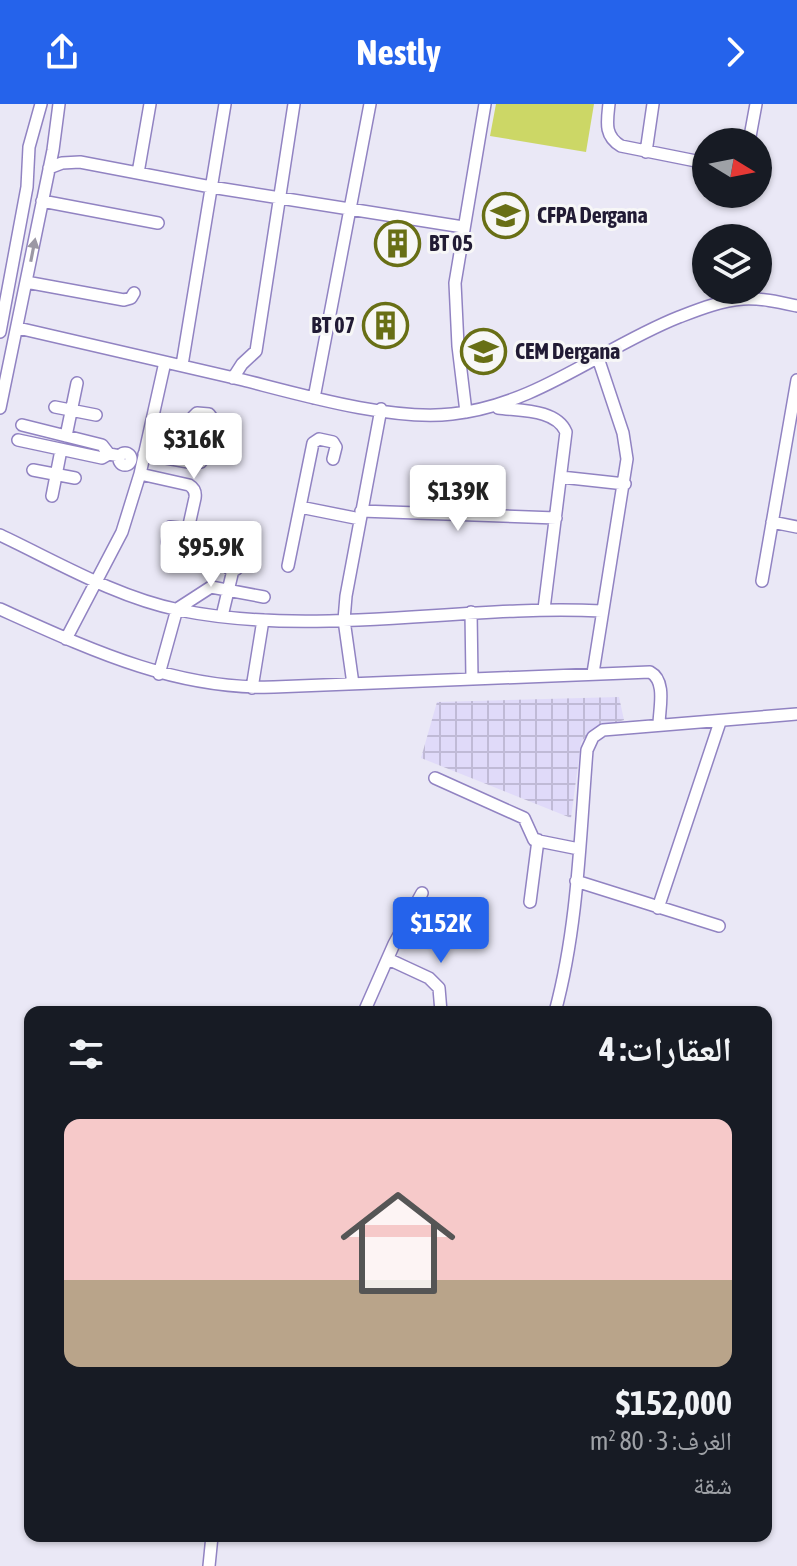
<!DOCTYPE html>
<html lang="ar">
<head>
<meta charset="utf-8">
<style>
  :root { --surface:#171b24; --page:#20242c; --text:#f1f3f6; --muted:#9ea1a6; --line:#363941; --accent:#2563eb }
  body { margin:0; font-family:"Asap Condensed","Noto Naskh Arabic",sans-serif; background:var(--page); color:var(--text); direction:rtl; height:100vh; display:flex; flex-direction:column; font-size:30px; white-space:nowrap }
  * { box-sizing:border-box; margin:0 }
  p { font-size:26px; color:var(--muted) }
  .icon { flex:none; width:44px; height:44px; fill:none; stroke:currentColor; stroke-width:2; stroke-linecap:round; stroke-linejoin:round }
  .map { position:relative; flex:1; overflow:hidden; direction:ltr }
  .sheet { position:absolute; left:24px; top:902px; width:748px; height:536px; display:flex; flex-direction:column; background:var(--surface); border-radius:16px; box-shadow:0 2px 6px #0004; direction:rtl }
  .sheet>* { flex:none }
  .needle { width:52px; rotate:100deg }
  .controls { position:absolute; left:692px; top:24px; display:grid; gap:16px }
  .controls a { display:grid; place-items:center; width:80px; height:80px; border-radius:50%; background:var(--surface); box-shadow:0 2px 6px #0004; font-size:40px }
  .price { position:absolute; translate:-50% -68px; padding:0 18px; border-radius:8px; background:#fff; color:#222; font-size:26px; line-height:52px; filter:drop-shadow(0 2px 4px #0008) }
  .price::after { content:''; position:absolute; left:50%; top:48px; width:24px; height:18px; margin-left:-12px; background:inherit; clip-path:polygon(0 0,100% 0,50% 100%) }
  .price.current { background:var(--accent); color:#fff }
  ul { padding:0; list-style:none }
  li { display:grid; align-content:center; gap:16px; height:424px; padding:0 40px }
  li+li { border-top:2px solid var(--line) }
  li span { display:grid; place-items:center; height:248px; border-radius:16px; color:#555 }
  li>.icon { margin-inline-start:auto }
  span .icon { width:144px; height:144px; fill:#fffc; stroke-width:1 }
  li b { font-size:34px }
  h2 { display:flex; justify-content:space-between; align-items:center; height:96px; padding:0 40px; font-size:34px }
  header { display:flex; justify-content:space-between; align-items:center; height:104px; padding:0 40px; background:var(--accent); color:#fff; font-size:36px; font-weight:700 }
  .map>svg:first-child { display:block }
  .industrial { fill:url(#industrial-grid) }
  .grass { fill:#ccd766 }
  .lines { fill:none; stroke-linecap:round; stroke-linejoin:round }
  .minor-casing { stroke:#9183c2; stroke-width:14 }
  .minor { stroke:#fff; stroke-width:11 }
  .oneway { fill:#9b98a4 }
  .labels { text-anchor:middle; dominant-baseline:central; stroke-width:6; stroke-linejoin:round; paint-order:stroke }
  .poi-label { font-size:22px; font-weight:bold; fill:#211b34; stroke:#f7f7f7; text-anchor:start }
</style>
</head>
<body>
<header><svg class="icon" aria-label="forward" viewBox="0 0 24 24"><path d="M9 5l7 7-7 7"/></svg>Nestly<svg class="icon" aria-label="share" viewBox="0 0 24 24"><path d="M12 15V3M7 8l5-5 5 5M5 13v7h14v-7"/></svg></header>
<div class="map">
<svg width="797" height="1462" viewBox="0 0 797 1462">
  <defs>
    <pattern id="industrial-grid" width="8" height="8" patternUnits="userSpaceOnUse" patternTransform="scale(2)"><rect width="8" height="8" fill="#e0daf9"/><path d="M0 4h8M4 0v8" fill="none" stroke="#c0bad6"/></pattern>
  </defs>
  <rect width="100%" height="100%" fill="#eae8f6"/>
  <!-- industrial -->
  <path class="industrial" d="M 619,593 L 624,616 L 592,626 L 581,638 L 571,714 L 421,654 L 437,598 Z"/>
  <!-- grass -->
  <path class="grass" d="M 496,0 L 594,0 L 586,48 L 490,32 Z"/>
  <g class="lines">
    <defs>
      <path id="minor" d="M 609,0 C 607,18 604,32 621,42 L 706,59
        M 749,38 L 756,0
        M 646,48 L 653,0
        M 49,64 L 62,59 L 80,58 L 211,83 L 463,123
        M 138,69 L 150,0
        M 42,97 L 158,119
        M 26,178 L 124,196 L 131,194 L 134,189
        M 18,224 C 93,241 168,258 243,276 C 302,291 391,317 452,310 C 537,301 601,244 679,213 C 700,205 720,197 743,195 C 762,194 779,198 797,202
        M 0,228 L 27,83 L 29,43 L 41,0
        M 182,261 L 225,0
        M 233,274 L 242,260 L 256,247 L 294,0
        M 314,294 L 370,0
        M 55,303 L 96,311
        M 0,304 L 53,46 L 59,0
        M 498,304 C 520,307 556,305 566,328 L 544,505
        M 466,308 L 458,242 L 455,179 L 485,0
        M 22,321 L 102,341 L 109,350
        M 66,332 L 77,279
        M 18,336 L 102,354 L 109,350 L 120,352
        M119 355a6 6 0 1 1 12 0a6 6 0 1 1-12 0Z
        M 144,350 L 194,359 L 201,358 C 208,346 209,330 212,316 L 212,314 L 209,310 L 197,309 L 193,313 L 190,332 L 208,337
        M 33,366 L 75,374
        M 140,370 L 189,381 C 194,384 196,388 195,394 L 185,439 L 181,442 L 167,438 L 170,423 L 188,425
        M 561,373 L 625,380
        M 52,392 L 61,346
        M 300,403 L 360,415
        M 361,407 L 556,414
        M 772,418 L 797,423
        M 0,431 C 57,458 116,493 179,506 C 318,534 461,500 602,507
        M227 460a6 6 0 1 1 12 0a6 6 0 1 1-12 0Z
        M 288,462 L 313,339 L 319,335 L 333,338 L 336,343 L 333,355
        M 762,477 L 797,276
        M 0,505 C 89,545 175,586 274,583 L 650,568 C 667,577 659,605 659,621
        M 471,508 L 472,575
        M 222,512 L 233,466
        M 66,535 L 122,428 L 140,370 L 165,258
        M 593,569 L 627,355 L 623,329 L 598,254
        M 159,570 L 177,505 L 211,483 L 264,493
        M 353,580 L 344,516 L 346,492 L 381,305
        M 252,584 L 263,516
        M 435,674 L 524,714 L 534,736 L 579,745
        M 576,777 L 719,822
        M 530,798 L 538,736
        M 658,804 L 720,618
        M 388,855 L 429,874 L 439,884 L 441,908
        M 364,908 L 394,840 L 422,789
        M 555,908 C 578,823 580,733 587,646 L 593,633 L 603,626 L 797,610
        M 209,1462 L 212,1432"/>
    </defs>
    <!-- minor casing -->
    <use href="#minor" class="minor-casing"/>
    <!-- minor -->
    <use href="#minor" class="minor"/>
  </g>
  <!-- one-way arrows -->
  <defs><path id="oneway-solid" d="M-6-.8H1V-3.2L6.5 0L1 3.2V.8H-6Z" transform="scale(2)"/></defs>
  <use class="oneway" href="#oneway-solid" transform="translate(33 146) rotate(-79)"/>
  <!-- icons -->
  <defs>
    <symbol id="university-ring" viewBox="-11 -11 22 22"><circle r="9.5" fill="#f7f7f7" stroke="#686f15" stroke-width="1.5"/><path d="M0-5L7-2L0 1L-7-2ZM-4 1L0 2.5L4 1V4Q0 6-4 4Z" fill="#686f15"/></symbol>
    <symbol id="building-ring" viewBox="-11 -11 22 22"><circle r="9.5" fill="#f7f7f7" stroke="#686f15" stroke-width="1.5"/><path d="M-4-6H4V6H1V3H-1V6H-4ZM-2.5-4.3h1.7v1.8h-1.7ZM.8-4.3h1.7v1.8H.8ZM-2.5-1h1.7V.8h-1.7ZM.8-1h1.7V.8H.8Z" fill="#686f15"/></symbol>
    <symbol id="school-ring" viewBox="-11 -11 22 22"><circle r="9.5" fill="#f7f7f7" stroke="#686f15" stroke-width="1.5"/><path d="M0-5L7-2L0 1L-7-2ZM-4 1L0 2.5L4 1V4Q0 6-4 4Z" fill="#686f15"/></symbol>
  </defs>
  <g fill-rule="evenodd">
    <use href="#university-ring" x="480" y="86" width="51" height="51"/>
    <use href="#building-ring" x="372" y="114" width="51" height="51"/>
    <use href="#building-ring" x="360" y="196" width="51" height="51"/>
    <use href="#school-ring" x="458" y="222" width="51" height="51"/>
  </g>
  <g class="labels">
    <!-- poi labels -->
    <g class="poi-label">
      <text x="537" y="111">CFPA Dergana</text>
      <text x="429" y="139">BT 05</text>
      <text x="355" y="221" text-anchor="end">BT 07</text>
      <text x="515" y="247">CEM Dergana</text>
    </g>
  </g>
</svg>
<div class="controls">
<a><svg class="needle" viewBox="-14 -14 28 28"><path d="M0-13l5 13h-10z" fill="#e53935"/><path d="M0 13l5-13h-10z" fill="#9ea1a6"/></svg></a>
<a><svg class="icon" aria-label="layers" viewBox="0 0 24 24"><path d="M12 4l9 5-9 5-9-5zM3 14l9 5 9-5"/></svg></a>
</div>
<b class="price" style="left:194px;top:377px">$316K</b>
<b class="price" style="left:458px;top:429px">$139K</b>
<b class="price" style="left:211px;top:485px">$95.9K</b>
<b class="price current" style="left:441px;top:861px">$152K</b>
<section class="sheet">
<h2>العقارات: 4<svg class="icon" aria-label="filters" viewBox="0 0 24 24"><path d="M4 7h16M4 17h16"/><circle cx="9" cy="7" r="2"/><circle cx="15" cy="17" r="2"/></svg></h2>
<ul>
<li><span style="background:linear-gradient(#f6c9c9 65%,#b9a48a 0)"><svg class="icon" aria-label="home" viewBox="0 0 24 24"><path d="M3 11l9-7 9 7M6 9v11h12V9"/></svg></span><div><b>$152,000</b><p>الغرف: 3 · 80 m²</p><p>شقة</p></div></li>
</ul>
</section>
</div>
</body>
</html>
